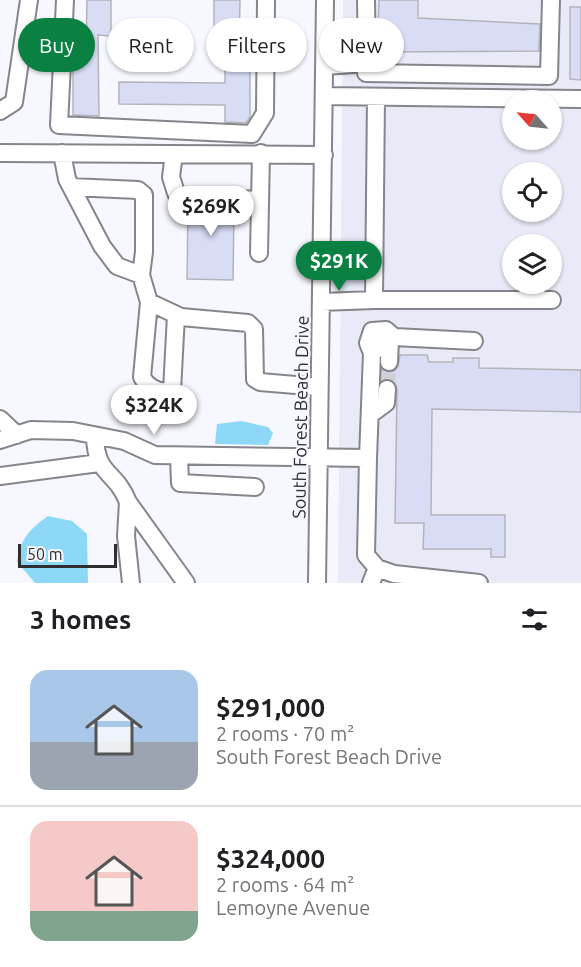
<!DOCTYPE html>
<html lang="en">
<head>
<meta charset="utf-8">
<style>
  :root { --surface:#fff; --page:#f6f6f6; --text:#202124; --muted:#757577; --line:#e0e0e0; --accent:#0b8043 }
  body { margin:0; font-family:Ubuntu,sans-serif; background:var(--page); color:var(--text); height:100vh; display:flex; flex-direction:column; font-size:22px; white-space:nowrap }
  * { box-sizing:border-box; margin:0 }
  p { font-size:20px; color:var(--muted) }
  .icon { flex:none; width:33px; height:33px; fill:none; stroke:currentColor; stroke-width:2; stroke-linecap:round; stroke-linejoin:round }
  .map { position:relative; height:583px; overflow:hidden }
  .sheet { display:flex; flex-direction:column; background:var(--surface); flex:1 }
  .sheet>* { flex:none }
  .banner { position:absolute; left:18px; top:18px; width:546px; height:54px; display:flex; gap:12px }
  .needle { width:39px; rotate:297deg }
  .buttons { position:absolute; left:502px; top:90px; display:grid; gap:12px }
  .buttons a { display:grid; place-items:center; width:60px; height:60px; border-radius:50%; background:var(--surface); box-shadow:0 2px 4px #0004; font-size:30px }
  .scale { position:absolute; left:18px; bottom:15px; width:99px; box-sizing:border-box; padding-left:6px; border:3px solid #2e2e31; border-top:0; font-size:16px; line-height:21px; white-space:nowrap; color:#2e2e31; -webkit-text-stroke:4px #f7f8ff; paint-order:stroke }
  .price { position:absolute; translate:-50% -51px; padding:0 14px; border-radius:21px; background:#fff; color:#222; font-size:20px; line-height:39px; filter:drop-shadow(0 2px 3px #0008) }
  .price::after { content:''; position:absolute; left:50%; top:36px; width:18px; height:14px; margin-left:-9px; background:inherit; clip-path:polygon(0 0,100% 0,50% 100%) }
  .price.current { background:var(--accent); color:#fff }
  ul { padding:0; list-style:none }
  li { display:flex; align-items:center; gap:18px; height:150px; padding:0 30px }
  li+li { border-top:2px solid var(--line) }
  li span { display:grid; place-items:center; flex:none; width:168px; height:120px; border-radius:18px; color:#555 }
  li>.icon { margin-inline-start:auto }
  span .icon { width:72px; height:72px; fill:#fffc; stroke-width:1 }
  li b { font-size:26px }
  h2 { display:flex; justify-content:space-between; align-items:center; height:72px; padding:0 30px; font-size:26px }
  .pill { padding:0 21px; border-radius:27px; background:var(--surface); box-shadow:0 2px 4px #0004; font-size:21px; line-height:54px }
  .pill.current { background:var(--accent); color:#fff }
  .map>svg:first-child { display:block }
  .built { fill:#e8eaf8; fill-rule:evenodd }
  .water { fill:#8dd8f6 }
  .building { fill:#d8dcf5; stroke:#b3b4ba; stroke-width:1.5 }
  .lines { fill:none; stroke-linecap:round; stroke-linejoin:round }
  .minor-tunnel { stroke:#cfd0d6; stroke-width:16; stroke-dasharray:16 8; stroke-linecap:butt }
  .minor-casing { stroke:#85868b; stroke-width:20 }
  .minor { stroke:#fff; stroke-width:16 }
  .labels { text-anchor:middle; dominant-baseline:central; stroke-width:4.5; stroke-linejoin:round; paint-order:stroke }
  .street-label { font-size:18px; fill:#2e2e31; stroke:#f7f8ff }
</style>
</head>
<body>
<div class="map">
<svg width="581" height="583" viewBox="0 0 581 583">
  <rect width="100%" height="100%" fill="#f7f8ff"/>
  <!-- built -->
  <path class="built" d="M 343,0 L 581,0 L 581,583 L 338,583 ZM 513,100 L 552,100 L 552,140 L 513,140 ZM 513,172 L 552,172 L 552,212 L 513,212 ZM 513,244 L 552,244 L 552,284 L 513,284 Z"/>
  <!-- water -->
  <path class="water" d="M 241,421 L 268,427 L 273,433 L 268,445 L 215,444 L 217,424 Z
    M 48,516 L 72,521 L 87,534 L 88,583 L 35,583 L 17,562 C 20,539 30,529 48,516 Z"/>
  <!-- building -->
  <path class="building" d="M 87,0 L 111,0 L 111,36 L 98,35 L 99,116 L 73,115 L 73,45 L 86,45 Z
    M 214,0 L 240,0 L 239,51 L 250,51 L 250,117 L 246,123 L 225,122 L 225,105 L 119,104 L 119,82 L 225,83 L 225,32 L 214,32 Z
    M 379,0 L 418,0 L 418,18 L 540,24 L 539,51 L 377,52 Z
    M 570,7 L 581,7 L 581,80 L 570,79 Z
    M 193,189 L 230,190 L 224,199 L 228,208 L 234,210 L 233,280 L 187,279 L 188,208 L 195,206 L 198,197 Z
    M 400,355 L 427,355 L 429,362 L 453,362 L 453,358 L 479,358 L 479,368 L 581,370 L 581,412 L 432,409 L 431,515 L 505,515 L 505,557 L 491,557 L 491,549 L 423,549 L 424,523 L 395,523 L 397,389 L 392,380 L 381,380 L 382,369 L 388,372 L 394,371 L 398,367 Z"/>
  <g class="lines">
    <!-- minor-tunnel -->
    <path class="minor-tunnel" d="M 188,198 L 234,199
      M 387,389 L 389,362"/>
    <defs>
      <path id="minor" d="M 65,0 L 59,125 L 252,134 L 265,113 L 266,0
        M 367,63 L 366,73 L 549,76 L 551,0
        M 325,66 L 367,63 L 366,0
        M 324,96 L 581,99
        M 376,97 L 374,300 L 552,300
        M 0,111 L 14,102 L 29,0
        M 0,153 L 324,155
        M 62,153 L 67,179 L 102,246 L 117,266 L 141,275
        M 174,154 L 171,177 L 176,193 L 188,198
        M 71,187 L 138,190 L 144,195 L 144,252 L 141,275 L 149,302 L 181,317 L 248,323 L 254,329 L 255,379 L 260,382 L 319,387
        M 234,199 L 260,200
        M 259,253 L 261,153
        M 149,302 L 142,377 C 148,388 159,393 172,391 L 176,315
        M 321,302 L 374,300
        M 372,353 L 368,343 L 372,331 L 386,330 L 394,337
        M 389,362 L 390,340
        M 371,414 L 386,403 L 387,389
        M 0,419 L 17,435
        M 95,436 C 96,477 115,469 128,502 L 186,583
        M 0,440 L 31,430 L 73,431 L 124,441 L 155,455 L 368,458 L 366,555 L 377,568 L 394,574 L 479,583
        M 179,457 L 180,483 L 255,487
        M 368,458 L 372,353 L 394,337 L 474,341
        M 0,476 L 99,463
        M 128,502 L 126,536 L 131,583
        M 317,583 L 325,0
        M 371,583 L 377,568"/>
    </defs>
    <!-- minor casing -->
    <use href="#minor" class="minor-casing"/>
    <!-- minor -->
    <use href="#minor" class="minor"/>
  </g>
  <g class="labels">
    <!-- street labels -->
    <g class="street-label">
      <text transform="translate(300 417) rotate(-89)">South Forest Beach Drive</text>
    </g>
  </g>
</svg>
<div class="buttons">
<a><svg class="needle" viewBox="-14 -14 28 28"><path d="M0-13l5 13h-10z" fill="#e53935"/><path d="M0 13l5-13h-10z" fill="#757577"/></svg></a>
<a><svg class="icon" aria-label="locate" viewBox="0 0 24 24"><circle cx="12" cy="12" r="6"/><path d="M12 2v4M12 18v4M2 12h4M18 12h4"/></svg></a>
<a><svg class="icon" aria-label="layers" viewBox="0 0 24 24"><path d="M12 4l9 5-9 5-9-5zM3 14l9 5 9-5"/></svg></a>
</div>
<div class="scale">50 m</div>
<b class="price" style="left:211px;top:237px">$269K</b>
<b class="price current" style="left:339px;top:292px">$291K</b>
<b class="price" style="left:154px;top:436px">$324K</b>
<div class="banner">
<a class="pill current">Buy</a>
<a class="pill">Rent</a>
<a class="pill">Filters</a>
<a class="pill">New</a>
</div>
</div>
<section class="sheet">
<h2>3 homes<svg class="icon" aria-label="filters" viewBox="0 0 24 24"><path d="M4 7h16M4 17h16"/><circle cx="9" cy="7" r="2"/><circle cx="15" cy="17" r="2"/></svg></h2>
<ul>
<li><span style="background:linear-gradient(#a9c7e8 60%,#9aa5b1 0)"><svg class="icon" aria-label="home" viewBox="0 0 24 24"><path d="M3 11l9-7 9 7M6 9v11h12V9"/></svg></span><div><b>$291,000</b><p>2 rooms · 70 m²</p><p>South Forest Beach Drive</p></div></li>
<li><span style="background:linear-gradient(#f6c9c9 75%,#7fa58c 0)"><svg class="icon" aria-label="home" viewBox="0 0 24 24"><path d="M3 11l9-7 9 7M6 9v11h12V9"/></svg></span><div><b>$324,000</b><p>2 rooms · 64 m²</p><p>Lemoyne Avenue</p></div></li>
</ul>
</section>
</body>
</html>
